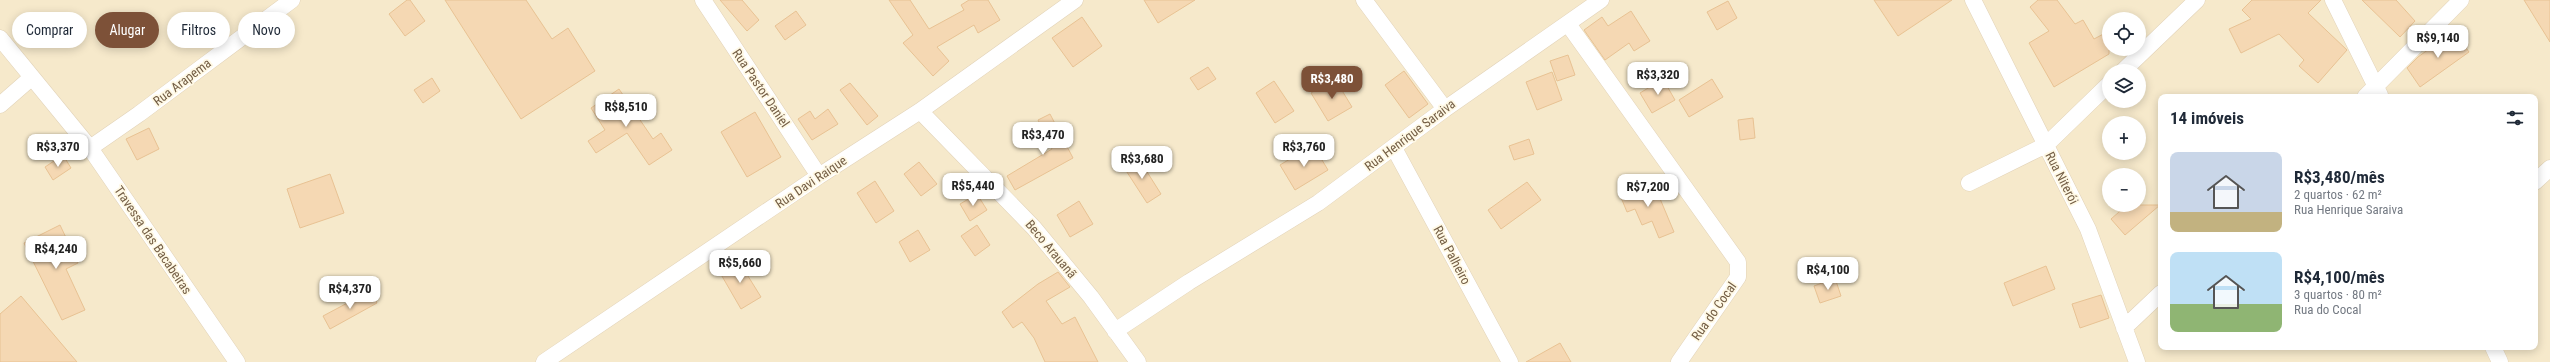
<!DOCTYPE html>
<html lang="pt">
<head>
<meta charset="utf-8">
<style>
  :root { --surface:#fff; --page:#f6f6f7; --text:#1f2937; --muted:#747a83; --accent:#7d5138 }
  body { margin:0; font-family:"Roboto Condensed",sans-serif; background:var(--page); color:var(--text); height:100vh; display:flex; flex-direction:column; font-size:15px; white-space:nowrap }
  * { box-sizing:border-box; margin:0 }
  p { font-size:13px; color:var(--muted) }
  .icon { flex:none; width:22px; height:22px; fill:none; stroke:currentColor; stroke-width:2; stroke-linecap:round; stroke-linejoin:round }
  .map { position:relative; flex:1; overflow:hidden }
  .details { position:absolute; left:2158px; top:94px; width:380px; height:256px; display:flex; flex-direction:column; background:var(--surface); border-radius:8px; box-shadow:0 2px 10px #0003 }
  .details>* { flex:none }
  .banner { position:absolute; left:12px; top:12px; width:380px; height:36px; display:flex; gap:8px }
  .buttons { position:absolute; left:2102px; top:12px; display:grid; gap:8px }
  .buttons a { display:grid; place-items:center; width:44px; height:44px; border-radius:50%; background:var(--surface); box-shadow:0 2px 10px #0003; font-size:20px }
  .price { position:absolute; translate:-50% -34px; padding:0 9px; border-radius:8px; background:#fff; color:#222; font-size:13px; line-height:26px; filter:drop-shadow(0 1px 2px #0008) }
  .price::after { content:''; position:absolute; left:50%; top:24px; width:12px; height:9px; margin-left:-6px; background:inherit; clip-path:polygon(0 0,100% 0,50% 100%) }
  .price.selected { background:var(--accent); color:#fff }
  ul { padding:0; list-style:none }
  li { display:flex; align-items:center; gap:12px; height:100px; padding:0 12px }
  li span { display:grid; place-items:center; flex:none; width:112px; height:80px; border-radius:8px; color:#555 }
  li>.icon { margin-inline-start:auto }
  span .icon { width:48px; height:48px; fill:#fffc; stroke-width:1 }
  li b { font-size:17px }
  h2 { display:flex; justify-content:space-between; align-items:center; height:48px; padding:0 12px; font-size:17px }
  .tag { padding:0 14px; border-radius:18px; background:var(--surface); box-shadow:0 2px 10px #0003; font-size:14px; line-height:36px }
  .tag.selected { background:var(--accent); color:#fff }
  .map>svg:first-child { display:block }
  .residential { fill:#f6e9cb; fill-rule:evenodd }
  .building { fill:#f5d8b3; stroke:#e8c293 }
  .lines { fill:none; stroke-linecap:round; stroke-linejoin:round }
  .street-casing { stroke:#e2d3b9; stroke-width:17 }
  .street { stroke:#fff; stroke-width:16 }
  .labels { text-anchor:middle; dominant-baseline:central; stroke-width:3.5; stroke-linejoin:round; paint-order:stroke }
  .street-label { font-size:13px; fill:#745e45; stroke:#fff9e5 }
</style>
</head>
<body>
<div class="map">
<svg width="2550" height="362" viewBox="0 0 2550 362">
  <rect width="100%" height="100%" fill="#fef7dd"/>
  <!-- residential -->
  <path class="residential" d="M 0,0 L 2550,0 L 2550,362 L 0,362 ZM 2109,19 L 2139,19 L 2139,49 L 2109,49 ZM 2109,71 L 2139,71 L 2139,101 L 2109,101 ZM 2161,97 L 2535,97 L 2535,347 L 2161,347 ZM 2109,123 L 2139,123 L 2139,153 L 2109,153 ZM 2109,175 L 2139,175 L 2139,205 L 2109,205 Z"/>
  <!-- building -->
  <path class="building" d="M 407,0 L 410,0 L 425,21 L 405,36 L 389,14 Z
    M 445,0 L 526,0 L 552,39 L 568,28 L 595,71 L 521,119 Z
    M 720,0 L 742,0 L 759,20 L 747,31 Z
    M 889,0 L 910,0 L 929,29 L 964,10 L 961,5 L 969,0 L 988,0 L 1000,20 L 978,33 L 974,25 L 937,47 L 949,61 L 933,76 L 903,43 L 913,35 Z
    M 1144,0 L 1195,0 L 1158,23 Z
    M 1874,0 L 1952,0 L 1898,36 Z
    M 2038,0 L 2057,0 L 2075,24 L 2083,20 L 2094,39 L 2109,31 L 2109,54 L 2054,87 L 2029,43 L 2049,31 L 2030,7 Z
    M 2252,0 L 2321,0 L 2308,13 L 2347,50 L 2318,83 L 2299,66 L 2304,60 L 2279,34 L 2241,53 L 2229,29 L 2251,19 L 2242,10 Z
    M 2362,0 L 2396,0 L 2415,21 L 2400,37 Z
    M 2524,0 L 2550,0 L 2550,42 Z
    M 1728,1 L 1737,18 L 1717,30 L 1707,12 Z
    M 796,11 L 806,25 L 785,40 L 775,26 Z
    M 1631,11 L 1650,41 L 1634,51 L 1629,43 L 1605,60 L 1584,30 L 1602,17 L 1608,26 Z
    M 1082,17 L 1102,46 L 1073,67 L 1052,38 Z
    M 2454,31 L 2469,52 L 2420,87 L 2407,68 L 2418,57 Z
    M 1568,55 L 1575,75 L 1557,81 L 1550,61 Z
    M 1208,67 L 1216,79 L 1198,90 L 1190,78 Z
    M 1404,71 L 1428,104 L 1409,118 L 1385,85 Z
    M 1552,72 L 1562,100 L 1537,110 L 1526,82 Z
    M 432,78 L 440,91 L 423,103 L 414,90 Z
    M 1335,79 L 1352,107 L 1328,121 L 1311,93 Z
    M 1663,79 L 1675,100 L 1652,113 L 1640,93 Z
    M 1712,79 L 1723,97 L 1689,117 L 1679,100 Z
    M 1274,81 L 1294,111 L 1275,123 L 1256,93 Z
    M 850,83 L 878,116 L 867,125 L 840,90 Z
    M 619,89 L 653,139 L 661,133 L 672,150 L 649,165 L 627,133 L 596,153 L 588,141 L 605,130 L 591,108 Z
    M 828,109 L 838,124 L 812,140 L 798,119 L 810,111 L 815,119 Z
    M 755,112 L 781,157 L 747,177 L 721,132 Z
    M 1050,114 L 1073,158 L 1015,190 L 1007,176 L 1052,149 L 1038,120 Z
    M 1753,118 L 1755,138 L 1740,140 L 1738,120 Z
    M 149,128 L 159,149 L 137,160 L 126,139 Z
    M 1529,139 L 1534,154 L 1514,160 L 1509,146 Z
    M 1313,145 L 1328,170 L 1295,190 L 1280,165 Z
    M 63,155 L 71,168 L 53,180 L 45,167 Z
    M 1137,156 L 1161,194 L 1147,203 L 1123,166 Z
    M 919,162 L 937,184 L 921,196 L 904,174 Z
    M 330,174 L 344,213 L 300,228 L 287,189 Z
    M 875,181 L 894,211 L 876,223 L 857,193 Z
    M 1527,182 L 1541,200 L 1501,229 L 1488,210 Z
    M 1653,182 L 1674,232 L 1659,238 L 1652,221 L 1642,225 L 1635,209 L 1627,212 L 1620,195 Z
    M 977,194 L 987,210 L 970,221 L 960,204 Z
    M 1079,201 L 1093,224 L 1070,237 L 1057,215 Z
    M 2127,205 L 2160,205 L 2125,235 L 2111,219 Z
    M 60,225 L 78,263 L 66,269 L 85,310 L 62,320 L 24,243 Z
    M 977,225 L 990,245 L 975,256 L 961,236 Z
    M 918,230 L 930,250 L 910,262 L 899,242 Z
    M 738,260 L 761,297 L 741,309 L 719,271 Z
    M 2046,266 L 2055,289 L 2013,306 L 2004,283 Z
    M 1058,272 L 1070,287 L 1046,301 L 1062,324 L 1075,317 L 1098,362 L 1045,362 L 1034,338 L 1022,322 L 1013,328 L 1002,312 L 1038,284 Z
    M 1835,278 L 1841,296 L 1820,303 L 1814,286 Z
    M 370,291 L 377,303 L 330,329 L 323,316 Z
    M 2101,295 L 2109,318 L 2080,328 L 2072,304 Z
    M 21,296 L 77,362 L 0,362 L 0,314 Z
    M 1560,343 L 1571,362 L 1526,362 Z"/>
  <g class="lines">
    <defs>
      <path id="street" d="M 703,0 L 819,176
        M 1364,0 L 1445,109
        M 1973,0 L 2088,229 L 2137,362
        M 2333,0 L 2380,95
        M 1568,24 L 1738,262 L 1738,277 L 1679,362
        M 0,38 L 90,148 L 237,362
        M 2123,71 L 2197,0
        M 2365,97 L 2461,0
        M 0,105 L 31,78
        M 920,111 L 1034,228 L 1091,297 L 1138,362
        M 90,148 L 139,114 L 292,0
        M 1394,148 L 1510,362
        M 2535,182 L 2550,168
        M 1969,183 L 2046,145 L 2109,84
        M 2124,328 L 2161,293
        M 1115,331 L 1189,282 L 1318,203 L 1445,109 L 1601,0
        M 2493,347 L 2500,362
        M 544,362 L 819,176 L 920,111 L 1075,0"/>
    </defs>
    <!-- street casing -->
    <use href="#street" class="street-casing"/>
    <!-- street -->
    <use href="#street" class="street"/>
  </g>
  <g class="labels">
    <!-- street labels -->
    <g class="street-label">
      <text transform="translate(182 82) rotate(-37)">Rua Arapema</text>
      <text transform="translate(761 88) rotate(56)">Rua Pastor Daniel</text>
      <text transform="translate(1410 135) rotate(-37)">Rua Henrique Saraiva</text>
      <text transform="translate(2062 178) rotate(63)">Rua Niterói</text>
      <text transform="translate(811 182) rotate(-34)">Rua Davi Raique</text>
      <text transform="translate(153 240) rotate(56)">Travessa das Bacabeiras</text>
      <text transform="translate(1051 249) rotate(50)">Beco Arauanã</text>
      <text transform="translate(1452 255) rotate(62)">Rua Palheiro</text>
      <text transform="translate(1714 311) rotate(-55)">Rua do Cocal</text>
    </g>
  </g>
</svg>
<div class="buttons">
<a><svg class="icon" aria-label="locate" viewBox="0 0 24 24"><circle cx="12" cy="12" r="6"/><path d="M12 2v4M12 18v4M2 12h4M18 12h4"/></svg></a>
<a><svg class="icon" aria-label="layers" viewBox="0 0 24 24"><path d="M12 4l9 5-9 5-9-5zM3 14l9 5 9-5"/></svg></a>
<a>+</a>
<a>−</a>
</div>
<b class="price" style="left:2438px;top:59px">R$9,140</b>
<b class="price" style="left:1658px;top:96px">R$3,320</b>
<b class="price selected" style="left:1332px;top:100px">R$3,480</b>
<b class="price" style="left:626px;top:128px">R$8,510</b>
<b class="price" style="left:1043px;top:156px">R$3,470</b>
<b class="price" style="left:58px;top:168px">R$3,370</b>
<b class="price" style="left:1304px;top:168px">R$3,760</b>
<b class="price" style="left:1142px;top:180px">R$3,680</b>
<b class="price" style="left:973px;top:207px">R$5,440</b>
<b class="price" style="left:1648px;top:208px">R$7,200</b>
<b class="price" style="left:56px;top:270px">R$4,240</b>
<b class="price" style="left:740px;top:284px">R$5,660</b>
<b class="price" style="left:1828px;top:291px">R$4,100</b>
<b class="price" style="left:350px;top:310px">R$4,370</b>
<div class="banner">
<a class="tag">Comprar</a>
<a class="tag selected">Alugar</a>
<a class="tag">Filtros</a>
<a class="tag">Novo</a>
</div>
<section class="details">
<h2>14 imóveis<svg class="icon" aria-label="filters" viewBox="0 0 24 24"><path d="M4 7h16M4 17h16"/><circle cx="9" cy="7" r="2"/><circle cx="15" cy="17" r="2"/></svg></h2>
<ul>
<li><span style="background:linear-gradient(#c9d6e8 75%,#c2b280 0)"><svg class="icon" aria-label="home" viewBox="0 0 24 24"><path d="M3 11l9-7 9 7M6 9v11h12V9"/></svg></span><div><b>R$3,480/mês</b><p>2 quartos · 62 m²</p><p>Rua Henrique Saraiva</p></div></li>
<li><span style="background:linear-gradient(#bfe0f5 65%,#8fb573 0)"><svg class="icon" aria-label="home" viewBox="0 0 24 24"><path d="M3 11l9-7 9 7M6 9v11h12V9"/></svg></span><div><b>R$4,100/mês</b><p>3 quartos · 80 m²</p><p>Rua do Cocal</p></div></li>
</ul>
</section>
</div>
</body>
</html>
